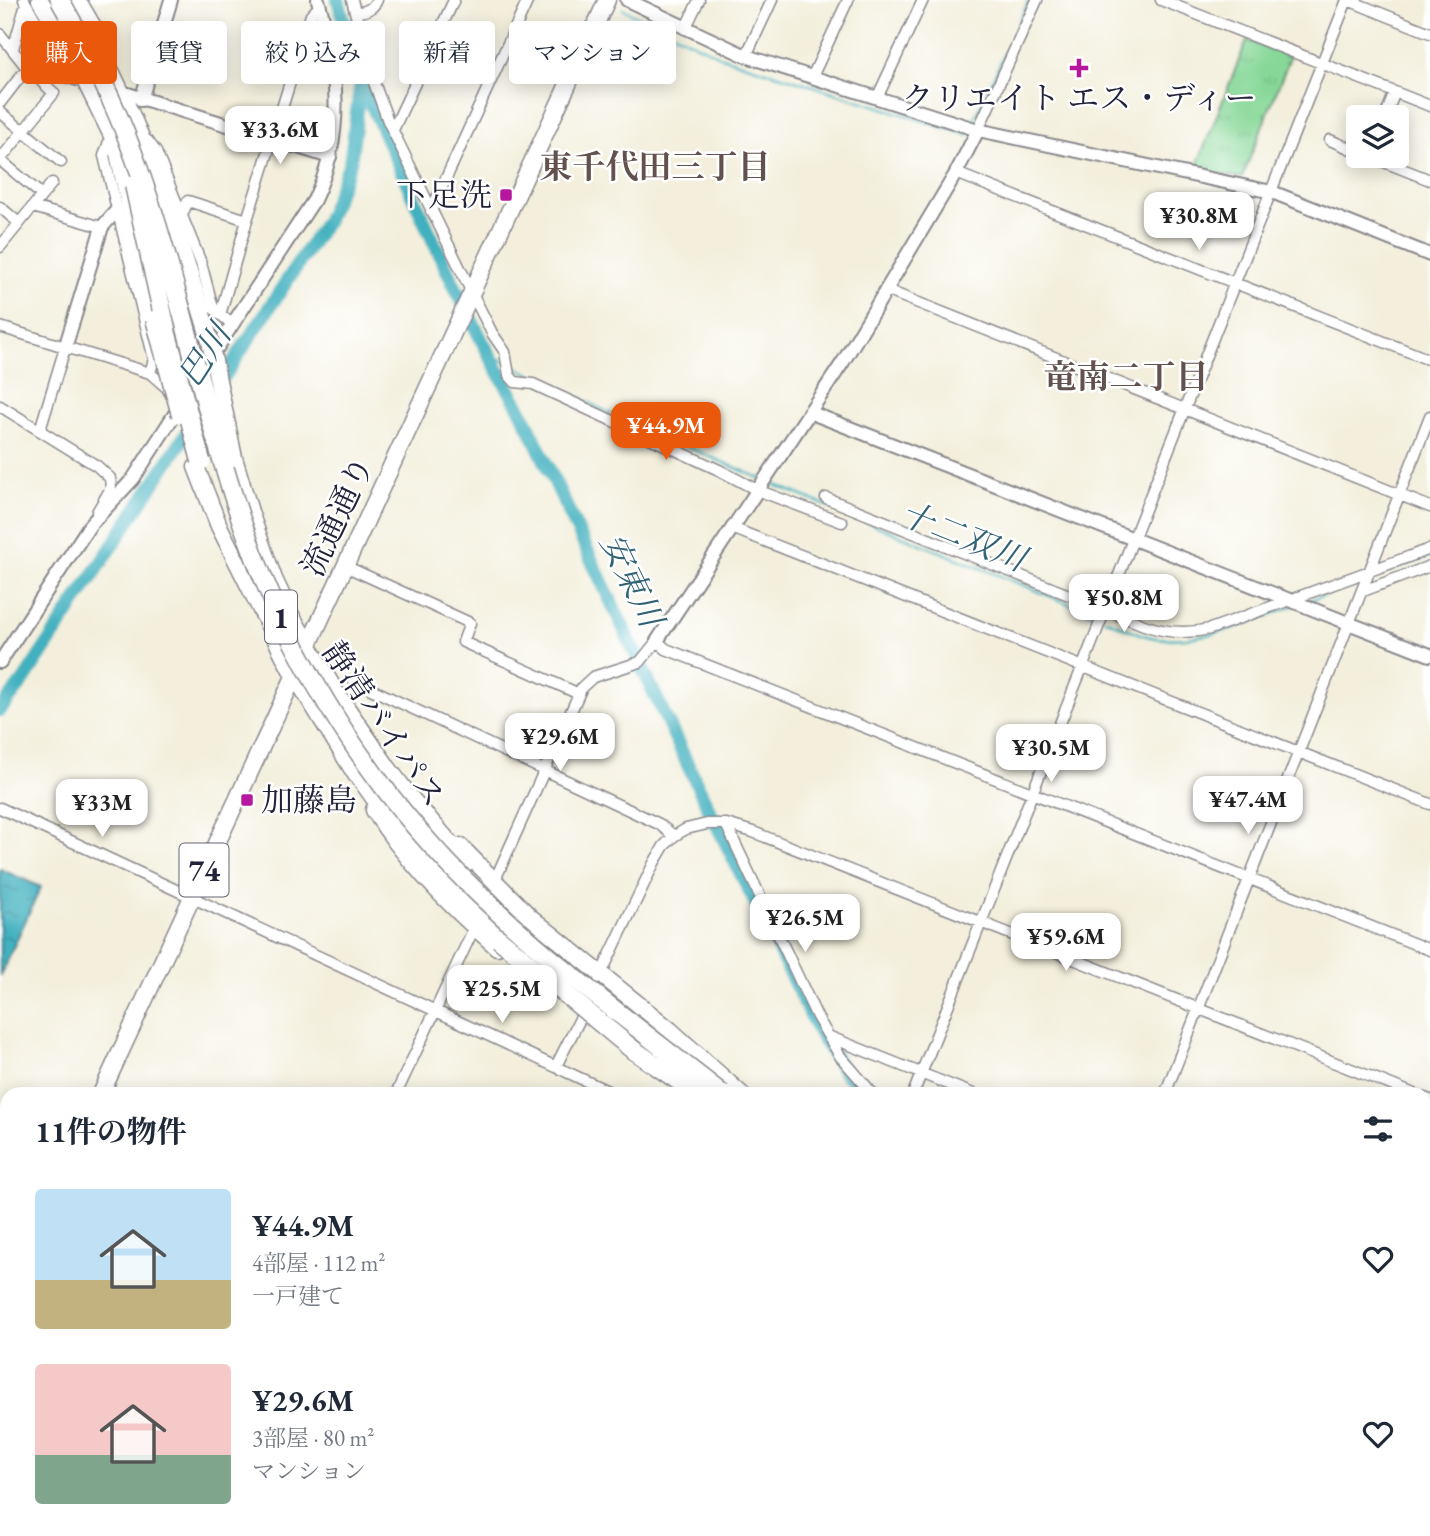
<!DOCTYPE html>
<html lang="ja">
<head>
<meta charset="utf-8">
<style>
  :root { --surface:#fff; --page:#f2f2f3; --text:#1f2937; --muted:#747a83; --accent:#ea580c }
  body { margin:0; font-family:"EB Garamond","Noto Serif JP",serif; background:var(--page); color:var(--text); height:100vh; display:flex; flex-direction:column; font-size:26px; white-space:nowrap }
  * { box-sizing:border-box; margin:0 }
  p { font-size:23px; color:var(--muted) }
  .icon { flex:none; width:38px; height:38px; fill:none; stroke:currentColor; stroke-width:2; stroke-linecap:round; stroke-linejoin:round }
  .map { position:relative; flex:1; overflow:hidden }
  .sheet { position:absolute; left:0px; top:1087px; width:1432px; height:450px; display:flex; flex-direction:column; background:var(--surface); border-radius:21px 21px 0 0; box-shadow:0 4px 18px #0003 }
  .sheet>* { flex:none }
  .top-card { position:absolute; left:21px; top:21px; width:700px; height:63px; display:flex; gap:14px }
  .controls { position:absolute; left:1346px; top:105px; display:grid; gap:14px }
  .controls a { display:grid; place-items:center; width:63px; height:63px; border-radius:7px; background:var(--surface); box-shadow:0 4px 18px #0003; font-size:35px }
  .price { position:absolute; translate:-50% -60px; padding:0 16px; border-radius:14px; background:#fff; color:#222; font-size:23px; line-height:46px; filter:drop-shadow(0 2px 4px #0008) }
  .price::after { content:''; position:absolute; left:50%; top:42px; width:21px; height:16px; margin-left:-10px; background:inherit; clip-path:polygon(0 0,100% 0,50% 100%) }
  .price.on { background:var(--accent); color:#fff }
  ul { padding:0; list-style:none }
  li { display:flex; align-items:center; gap:21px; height:175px; padding:0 35px }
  li span { display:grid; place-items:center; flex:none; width:196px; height:140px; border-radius:7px; color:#555 }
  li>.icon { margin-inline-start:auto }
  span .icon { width:84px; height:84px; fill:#fffc; stroke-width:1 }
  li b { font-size:30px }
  h2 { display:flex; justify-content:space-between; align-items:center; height:84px; padding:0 35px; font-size:30px }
  .tag { padding:0 24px; border-radius:7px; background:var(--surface); box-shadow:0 4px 18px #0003; font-size:24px; line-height:63px }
  .tag.on { background:var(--accent); color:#fff }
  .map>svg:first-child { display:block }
  .park { fill:url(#park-tufts); stroke:#547d6a; stroke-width:2 }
  .water { fill:url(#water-ripples); stroke:#326a7d; stroke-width:2 }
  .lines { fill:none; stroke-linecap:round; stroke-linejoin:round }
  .stream { stroke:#43b1bf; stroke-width:2.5 }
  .river { stroke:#43b1bf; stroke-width:14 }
  .minor-casing { stroke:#8a888c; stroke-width:13 }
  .tertiary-casing { stroke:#8a888c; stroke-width:16 }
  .primary-casing { stroke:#8a888c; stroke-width:19 }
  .trunk-casing { stroke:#8a888c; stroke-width:19 }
  .motorway-casing { stroke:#8a888c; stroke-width:21 }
  .minor { stroke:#fff; stroke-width:10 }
  .tertiary { stroke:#fff; stroke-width:12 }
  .primary { stroke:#fff; stroke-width:16 }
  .trunk { stroke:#fff; stroke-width:16 }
  .motorway { stroke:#fff; stroke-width:18 }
  .trunk-bridge-casing { stroke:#8a888c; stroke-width:19; stroke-linecap:butt }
  .motorway-bridge-casing { stroke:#8a888c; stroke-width:21; stroke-linecap:butt }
  .trunk-bridge { stroke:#fff; stroke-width:16 }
  .motorway-bridge { stroke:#fff; stroke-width:18 }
  .poi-dot { fill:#b5179e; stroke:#fff; stroke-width:2.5 }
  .labels { text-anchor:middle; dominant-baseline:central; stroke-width:5; stroke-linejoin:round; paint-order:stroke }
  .shield { fill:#fff; stroke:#646476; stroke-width:2 }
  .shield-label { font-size:30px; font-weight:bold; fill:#22223b }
  .poi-label { font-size:32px; fill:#22223b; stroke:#fff }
  .street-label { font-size:32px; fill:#22223b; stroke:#fff }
  .neighbourhood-label { font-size:33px; font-weight:bold; fill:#62514c; stroke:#fff }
  .water-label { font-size:33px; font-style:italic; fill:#316276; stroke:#fff }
</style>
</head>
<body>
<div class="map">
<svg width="1430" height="1536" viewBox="0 0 1430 1536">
  <defs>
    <pattern id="park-tufts" width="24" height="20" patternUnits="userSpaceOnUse" patternTransform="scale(1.75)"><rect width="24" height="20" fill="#87d898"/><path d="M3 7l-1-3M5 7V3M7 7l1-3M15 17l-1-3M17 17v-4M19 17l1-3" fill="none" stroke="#74b984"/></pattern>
    <pattern id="water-ripples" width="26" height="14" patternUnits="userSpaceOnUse" patternTransform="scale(1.75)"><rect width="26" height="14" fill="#43b1bf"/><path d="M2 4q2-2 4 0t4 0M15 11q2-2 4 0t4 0" fill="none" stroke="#38909c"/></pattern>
  </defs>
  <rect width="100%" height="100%" fill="#fff"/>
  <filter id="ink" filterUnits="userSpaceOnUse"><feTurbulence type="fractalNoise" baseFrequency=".0143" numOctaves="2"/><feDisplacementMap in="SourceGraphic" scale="14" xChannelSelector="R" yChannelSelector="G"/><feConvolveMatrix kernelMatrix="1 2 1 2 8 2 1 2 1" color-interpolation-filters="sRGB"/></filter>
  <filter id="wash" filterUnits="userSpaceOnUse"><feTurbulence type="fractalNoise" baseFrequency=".00686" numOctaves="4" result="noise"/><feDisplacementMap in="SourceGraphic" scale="28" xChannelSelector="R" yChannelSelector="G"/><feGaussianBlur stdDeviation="1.57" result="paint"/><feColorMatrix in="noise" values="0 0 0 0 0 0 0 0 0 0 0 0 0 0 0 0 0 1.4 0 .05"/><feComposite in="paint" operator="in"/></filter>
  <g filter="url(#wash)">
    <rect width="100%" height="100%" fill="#f3efdc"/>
    <!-- park -->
    <path class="park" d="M 1247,40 L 1290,57 L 1242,178 L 1195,170 Z"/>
    <!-- water -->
    <path class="water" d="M 0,869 L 41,887 L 0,976 Z"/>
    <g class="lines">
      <!-- stream -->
      <path class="stream" d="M 623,9 L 722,57 L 968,135
        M 974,120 L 1029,0
        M 490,355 L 504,361
        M 510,364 L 622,419 L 762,479
        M 768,482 L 1099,616
        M 1371,578 L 1430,556
        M 1305,602 L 1361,581
        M 1105,619 C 1120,625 1139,636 1156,638 C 1204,643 1248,623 1292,606
        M 847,1530 L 863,1536"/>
      <!-- river -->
      <path class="river" d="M 361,82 C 413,193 459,308 522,412 L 703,797 L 821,1036 L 845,1073 L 865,1094
        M 0,710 L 24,680 L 327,220 L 350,163 L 361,82 L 338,0
        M 1307,1530 L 1315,1536"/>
    </g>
  </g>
  <g filter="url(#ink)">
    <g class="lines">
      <defs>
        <path id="minor" d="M 24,0 L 42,31 L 63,38
          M 81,0 L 102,36 L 102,46
          M 352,0 L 372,77 L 388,121 L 477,303 L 492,333 L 505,352 L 509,375 L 515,382 L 533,384 L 719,470 L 757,490 L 842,522
          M 1161,0 L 1430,106
          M 1348,0 L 1430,33
          M 355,12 C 365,12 372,10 377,0
          M 685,29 L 699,0
          M 0,34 L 27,68 L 54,93 L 0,160
          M 13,49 L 26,4
          M 746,56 L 772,0
          M 812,77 L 848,0
          M 877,98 L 923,0
          M 0,103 L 27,68
          M 0,112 L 61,162
          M 1385,117 L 1395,92
          M 393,130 L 454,0
          M 978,130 L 1037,0
          M 112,133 L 104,156 L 154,359 L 150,373 L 167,388 L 171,395
          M 1330,140 L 1358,152
          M 148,141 L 156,152 L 201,263 L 213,308 L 233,325
          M 1369,156 L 1430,180
          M 0,160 L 42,195
          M 956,173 L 1430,360
          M 0,207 L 19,223
          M 33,207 L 102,227
          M 431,211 L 528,0
          M 182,215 L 188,201 L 247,220
          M 0,247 L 52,183
          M 886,290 L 1430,507
          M 220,315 L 247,220 L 311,15 L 320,6
          M 0,327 L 150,373
          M 0,406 L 97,466 L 110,478 L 111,488 L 97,512
          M 40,430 L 65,348
          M 826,498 L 1144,625 C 1166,633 1188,634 1210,629 L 1430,549
          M 732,528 L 1430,804
          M 345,566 L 470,623 L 463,642 L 579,694
          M 1363,591 L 1430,566
          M 354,681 L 659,824 L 674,836
          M 0,808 L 614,1094
          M 726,824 L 817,1017 L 840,1056 L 873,1094
          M 494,882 L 582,687 L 593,677 L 640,662 L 657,641 L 666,649 L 1430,950
          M 599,978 L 654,863 L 664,846 L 674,836 L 686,829 L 707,824 L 726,824 L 753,832 L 1414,1094
          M 830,1037 L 973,1094
          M 556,1066 L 586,1007
          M 396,1094 L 475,926
          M 913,1094 L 1347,0
          M 1165,1094 L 1430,416
          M 1424,1098 L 1430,1100
          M 1424,1128 L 1430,1115
          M 1425,1271 L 1430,1259
          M 1424,1320 L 1430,1306
          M 1424,1425 L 1430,1427
          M 513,1530 L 529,1536
          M 1086,1530 L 1102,1536
          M 1223,1530 L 1231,1536
          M 1319,1530 L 1327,1536
          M 193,1536 L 196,1530
          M 481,1536 L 484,1530
          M 716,1536 L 719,1530
          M 999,1536 L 1002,1530
          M 1202,1536 L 1204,1530
          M 1336,1536 L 1338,1530
          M 1371,1536 L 1373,1530
          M 1403,1536 L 1405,1530"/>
        <path id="tertiary" d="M 627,0 L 746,56 L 978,130 L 1272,192 L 1430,255
          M 27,68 L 40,68 L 91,83
          M 115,90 L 330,157
          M 141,100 L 171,0
          M 65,348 L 102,227 L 117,210
          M 211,357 L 314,200 C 346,133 338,70 318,0
          M 809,412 L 1430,655
          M 657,641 L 843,362 L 956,173 L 978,130
          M 0,662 L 90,525 L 133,479 L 201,373
          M 0,1178 L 7,1181
          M 0,1451 L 7,1454
          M 171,1530 L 185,1536"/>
        <path id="primary" d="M 101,1094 L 607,0
          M 0,1291 L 7,1276
          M 0,1331 L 7,1316"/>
        <path id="trunk" d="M 40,0 L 70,50 L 116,144 L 154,319
          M 72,0 C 136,104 174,220 209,337
          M 234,458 L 251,515 L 274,579 L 291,615 L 335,691 L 386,765
          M 196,467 L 219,526 L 290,668 L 356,775
          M 374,810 C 406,862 451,907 497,947
          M 460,846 L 530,917 L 670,1030 L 741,1094
          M 1254,1530 L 1262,1536"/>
        <path id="motorway" d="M 377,755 L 412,801 L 466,863
          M 351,764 L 391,821 L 499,939
          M 1241,1530 L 1249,1536
          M 1275,1530 L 1283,1536"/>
      </defs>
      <!-- minor casing -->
      <use href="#minor" class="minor-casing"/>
      <!-- tertiary casing -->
      <use href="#tertiary" class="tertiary-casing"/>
      <!-- primary casing -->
      <use href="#primary" class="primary-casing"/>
      <!-- trunk casing -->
      <use href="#trunk" class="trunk-casing"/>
      <!-- motorway casing -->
      <use href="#motorway" class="motorway-casing"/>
      <!-- minor -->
      <use href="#minor" class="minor"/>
      <!-- tertiary -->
      <use href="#tertiary" class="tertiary"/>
      <!-- primary -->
      <use href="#primary" class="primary"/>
      <!-- trunk -->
      <use href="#trunk" class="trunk"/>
      <!-- motorway -->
      <use href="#motorway" class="motorway"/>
      <defs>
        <path id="trunk-bridge" d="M 154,319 L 180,415
          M 209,337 L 234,458"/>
        <path id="motorway-bridge" d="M 60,0 C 87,48 112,97 131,148 C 178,272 200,403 244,528 C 292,665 376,797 482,897 C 556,968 641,1030 722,1094
          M 134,185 L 167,334 L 201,461
          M 499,939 L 632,1049 L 698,1094"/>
      </defs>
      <!-- trunk-bridge casing -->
      <use href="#trunk-bridge" class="trunk-bridge-casing"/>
      <!-- motorway-bridge casing -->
      <use href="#motorway-bridge" class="motorway-bridge-casing"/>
      <!-- trunk-bridge -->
      <use href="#trunk-bridge" class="trunk-bridge"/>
      <!-- motorway-bridge -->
      <use href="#motorway-bridge" class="motorway-bridge"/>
    </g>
  </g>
  <!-- markers -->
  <g class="poi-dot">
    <path d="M1075.5 57.5h7v7h7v7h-7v7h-7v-7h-7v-7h7z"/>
    <rect x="499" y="188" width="14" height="14" rx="3.5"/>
    <rect x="240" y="793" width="14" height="14" rx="3.5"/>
  </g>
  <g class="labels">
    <!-- shield labels -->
    <g class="shield">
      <rect x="265" y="590.5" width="32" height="53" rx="5"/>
      <rect x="179.5" y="843.5" width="49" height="53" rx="5"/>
    </g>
    <g class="shield-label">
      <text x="281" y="617">1</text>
      <text x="204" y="870">74</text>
    </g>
    <!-- poi labels -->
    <g class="poi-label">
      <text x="1079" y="98">クリエイト エス・ディー</text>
      <text x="492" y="195" text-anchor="end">下足洗</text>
      <text x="261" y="800" text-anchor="start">加藤島</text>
    </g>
    <!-- street labels -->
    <g class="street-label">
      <text transform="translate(337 516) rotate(-65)">流通通り</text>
      <text transform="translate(384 724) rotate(56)">静清バイパス</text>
    </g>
    <!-- neighbourhood labels -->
    <g class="neighbourhood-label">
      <text x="655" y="166">東千代田三丁目</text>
      <text x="1126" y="376">竜南二丁目</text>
    </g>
    <!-- water labels -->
    <g class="water-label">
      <text transform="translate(204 355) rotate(-57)">巴川</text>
      <text transform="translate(963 536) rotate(22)">十二双川</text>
      <text transform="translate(632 580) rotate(64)">安東川</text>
    </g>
  </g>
</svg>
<div class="controls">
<a><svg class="icon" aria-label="layers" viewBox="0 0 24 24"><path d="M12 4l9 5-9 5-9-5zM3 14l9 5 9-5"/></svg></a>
</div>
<b class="price" style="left:280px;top:166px">¥33.6M</b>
<b class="price" style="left:1199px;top:252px">¥30.8M</b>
<b class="price on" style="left:666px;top:462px">¥44.9M</b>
<b class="price" style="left:1124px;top:634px">¥50.8M</b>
<b class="price" style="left:560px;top:773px">¥29.6M</b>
<b class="price" style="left:1051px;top:784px">¥30.5M</b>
<b class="price" style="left:1248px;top:836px">¥47.4M</b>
<b class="price" style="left:102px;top:839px">¥33M</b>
<b class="price" style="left:805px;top:954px">¥26.5M</b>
<b class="price" style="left:1066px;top:973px">¥59.6M</b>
<b class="price" style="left:502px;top:1025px">¥25.5M</b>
<div class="top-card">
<a class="tag on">購入</a>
<a class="tag">賃貸</a>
<a class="tag">絞り込み</a>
<a class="tag">新着</a>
<a class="tag">マンション</a>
</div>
<section class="sheet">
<h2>11件の物件<svg class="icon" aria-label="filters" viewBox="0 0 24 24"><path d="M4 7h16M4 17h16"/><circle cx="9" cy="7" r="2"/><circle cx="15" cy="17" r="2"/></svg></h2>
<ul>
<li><span style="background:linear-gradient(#bfe0f5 65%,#c2b280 0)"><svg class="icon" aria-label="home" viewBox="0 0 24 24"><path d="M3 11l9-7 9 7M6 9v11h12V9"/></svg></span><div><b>¥44.9M</b><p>4部屋 · 112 m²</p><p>一戸建て</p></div><svg class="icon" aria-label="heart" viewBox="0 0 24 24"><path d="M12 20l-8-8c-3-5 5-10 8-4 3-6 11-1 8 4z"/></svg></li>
<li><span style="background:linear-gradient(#f6c9c9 65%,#7fa58c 0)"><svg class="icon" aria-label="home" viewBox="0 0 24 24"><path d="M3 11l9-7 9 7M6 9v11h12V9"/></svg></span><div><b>¥29.6M</b><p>3部屋 · 80 m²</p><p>マンション</p></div><svg class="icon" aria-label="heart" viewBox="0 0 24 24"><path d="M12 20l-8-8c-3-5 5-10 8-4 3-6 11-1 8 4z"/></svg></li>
</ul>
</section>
</div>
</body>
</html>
